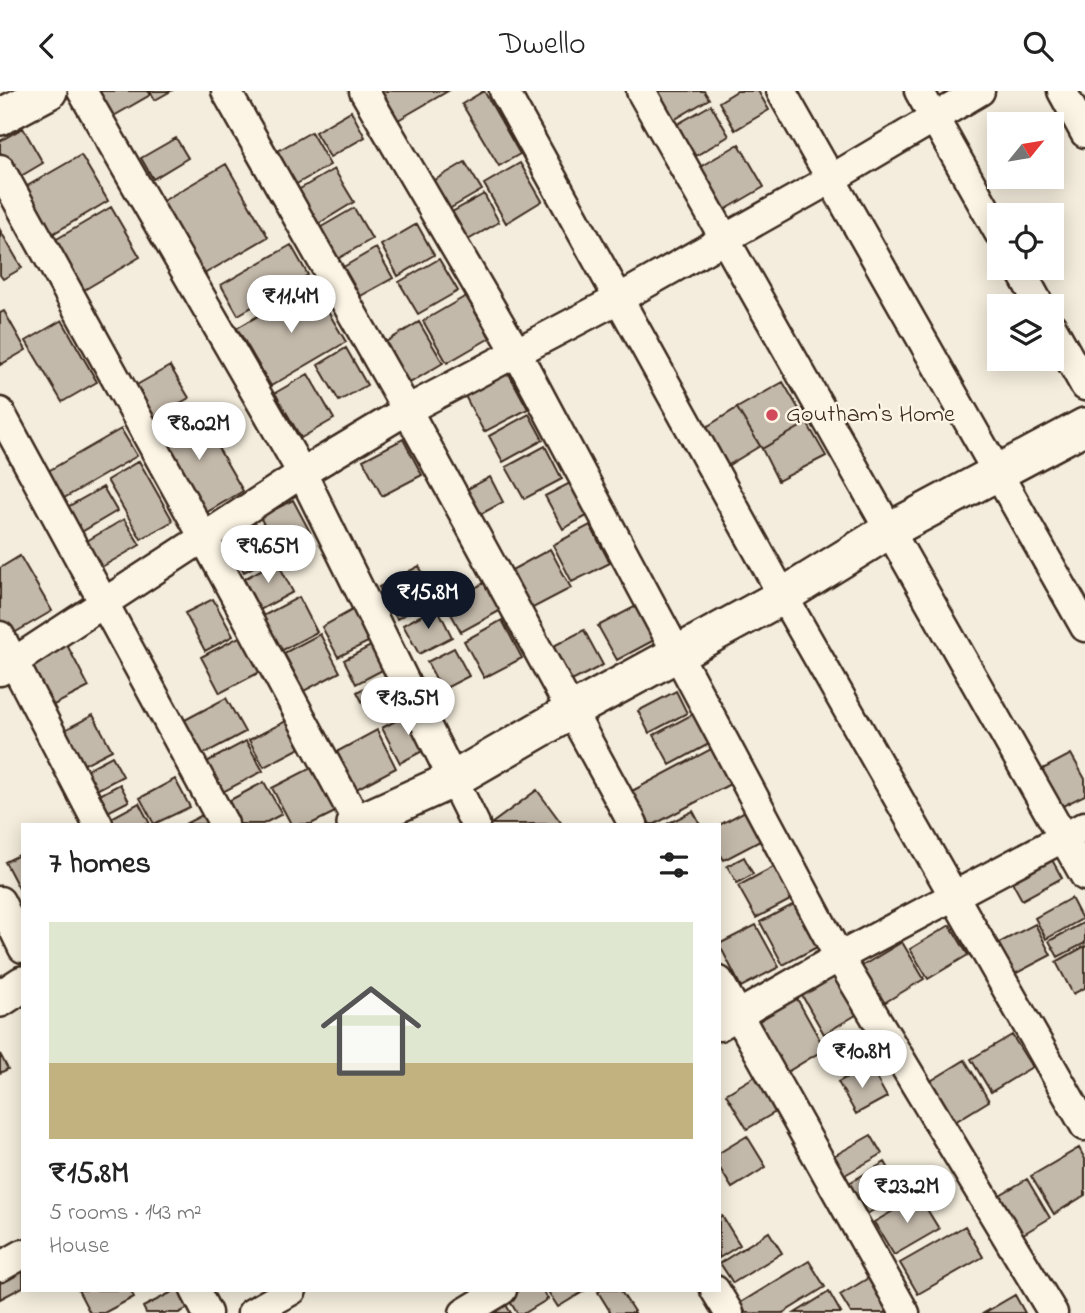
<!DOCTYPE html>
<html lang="en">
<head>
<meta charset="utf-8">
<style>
  :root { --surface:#fff; --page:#f6f6f6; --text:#222; --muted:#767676; --accent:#111827 }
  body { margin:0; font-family:"Indie Flower",sans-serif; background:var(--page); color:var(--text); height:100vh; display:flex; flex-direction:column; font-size:26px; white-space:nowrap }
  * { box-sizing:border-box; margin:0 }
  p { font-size:23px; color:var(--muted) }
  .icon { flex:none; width:38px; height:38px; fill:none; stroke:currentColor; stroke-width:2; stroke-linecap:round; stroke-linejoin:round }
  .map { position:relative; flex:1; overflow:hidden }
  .panel { position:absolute; left:21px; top:732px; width:700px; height:469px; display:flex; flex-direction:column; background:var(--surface); border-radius:0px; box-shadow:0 4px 18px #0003 }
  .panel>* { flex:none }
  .needle { width:46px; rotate:60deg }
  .buttons { position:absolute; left:987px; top:21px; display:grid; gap:14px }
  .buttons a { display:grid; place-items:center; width:77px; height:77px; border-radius:0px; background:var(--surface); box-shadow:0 4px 18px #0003; font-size:35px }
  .price { position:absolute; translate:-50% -60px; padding:0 16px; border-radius:24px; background:#fff; color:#222; font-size:23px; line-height:46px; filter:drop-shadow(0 2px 4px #0008) }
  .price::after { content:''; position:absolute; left:50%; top:42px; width:21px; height:16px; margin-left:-10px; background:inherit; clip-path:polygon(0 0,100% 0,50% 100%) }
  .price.active { background:var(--accent); color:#fff }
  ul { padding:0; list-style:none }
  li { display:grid; align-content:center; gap:14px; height:371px; padding:0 28px }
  li span { display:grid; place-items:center; height:217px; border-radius:0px; color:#555 }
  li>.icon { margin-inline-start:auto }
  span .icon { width:126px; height:126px; fill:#fffc; stroke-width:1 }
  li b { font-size:30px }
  h2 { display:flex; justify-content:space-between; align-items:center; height:84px; padding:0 28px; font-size:30px }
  header { display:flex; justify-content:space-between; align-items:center; height:91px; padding:0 28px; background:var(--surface); font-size:32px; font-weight:600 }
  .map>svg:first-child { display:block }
  .building { fill:#c3b9aa; stroke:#3b2a1e; stroke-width:2 }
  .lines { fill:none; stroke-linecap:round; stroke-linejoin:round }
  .minor-casing { stroke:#3b2a1e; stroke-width:33 }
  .tertiary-casing { stroke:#3b2a1e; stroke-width:40 }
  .minor { stroke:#fcf5e5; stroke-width:28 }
  .tertiary { stroke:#fcf5e5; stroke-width:35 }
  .poi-dot { fill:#d1495b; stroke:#fcf5e5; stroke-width:2.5 }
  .labels { text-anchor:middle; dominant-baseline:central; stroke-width:5; stroke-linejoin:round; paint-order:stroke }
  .poi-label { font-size:24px; fill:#3b2a1e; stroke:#fcf5e5; text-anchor:start }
</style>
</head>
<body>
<header><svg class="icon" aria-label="back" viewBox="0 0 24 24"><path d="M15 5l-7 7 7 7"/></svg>Dwello<svg class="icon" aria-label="search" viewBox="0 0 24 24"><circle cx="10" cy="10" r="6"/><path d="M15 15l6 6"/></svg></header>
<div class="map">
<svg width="1085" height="1222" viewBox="0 0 1085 1222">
  <rect width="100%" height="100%" fill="#f4eddd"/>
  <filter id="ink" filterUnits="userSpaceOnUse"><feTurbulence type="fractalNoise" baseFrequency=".0143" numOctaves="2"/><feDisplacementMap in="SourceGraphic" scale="14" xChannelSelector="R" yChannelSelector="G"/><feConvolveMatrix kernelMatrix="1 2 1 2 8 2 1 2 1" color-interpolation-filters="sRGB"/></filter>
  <g filter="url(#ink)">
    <!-- building -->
    <path class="building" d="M 97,0 L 148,0 L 150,4 L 112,26 Z
      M 150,0 L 171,0 L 155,9 Z
      M 375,0 L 448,0 L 393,32 Z
      M 484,0 L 520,63 L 499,75 L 462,13 Z
      M 655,0 L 704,0 L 709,8 L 672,30 Z
      M 737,0 L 758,0 L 769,19 L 735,39 L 719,11 Z
      M 711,14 L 729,45 L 694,66 L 676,34 Z
      M 351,20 L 365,46 L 330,66 L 315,41 Z
      M 23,37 L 43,72 L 16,88 L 0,61 L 0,50 Z
      M 311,41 L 330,74 L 293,95 L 274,62 Z
      M 176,47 L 188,67 L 153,88 L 141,67 Z
      M 739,53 L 764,96 L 723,120 L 698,77 Z
      M 81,64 L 108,110 L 49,145 L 22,98 Z
      M 465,71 L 482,99 L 444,121 L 428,93 Z
      M 520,72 L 542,110 L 506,132 L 484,93 Z
      M 226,73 L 268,146 L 199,186 L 156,114 Z
      M 334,78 L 354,111 L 313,136 L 293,102 Z
      M 484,103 L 499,131 L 461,153 L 445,125 Z
      M 111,116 L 140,166 L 79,202 L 50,152 Z
      M 354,117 L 372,148 L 334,170 L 316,139 Z
      M 417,133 L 434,164 L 398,185 L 381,154 Z
      M 0,139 L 22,177 L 3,188 L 0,184 Z
      M 291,154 L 308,184 L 238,224 L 221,194 Z
      M 376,157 L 393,187 L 357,207 L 340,178 Z
      M 439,168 L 458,200 L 418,223 L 399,191 Z
      M 312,194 L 346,251 L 271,295 L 237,237 Z
      M 466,205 L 490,247 L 447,272 L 423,230 Z
      M 4,220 L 26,259 L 0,274 L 0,222 Z
      M 62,229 L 97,291 L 62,311 L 26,250 Z
      M 419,231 L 443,272 L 403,296 L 379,255 Z
      M 346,257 L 367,294 L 339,310 L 318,274 Z
      M 170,275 L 189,307 L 145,332 L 126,300 Z
      M 508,281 L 528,318 L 484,341 L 465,305 Z
      M 308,283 L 334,328 L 301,347 L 275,302 Z
      M 783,291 L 807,332 L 762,358 L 737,317 Z
      M 195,317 L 243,400 L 202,424 L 155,341 Z
      M 737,317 L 760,355 L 722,378 L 700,340 Z
      M 529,323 L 543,349 L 503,371 L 489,345 Z
      M 807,332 L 826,365 L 778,390 L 762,358 Z
      M 121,338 L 137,365 L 59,410 L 43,383 Z
      M 403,348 L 422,384 L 382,405 L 363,369 Z
      M 545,355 L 562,388 L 524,408 L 506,376 Z
      M 139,370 L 173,430 L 141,448 L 107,389 Z
      M 490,386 L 503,411 L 472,428 L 458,403 Z
      M 570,392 L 587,425 L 563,438 L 545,405 Z
      M 103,396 L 117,420 L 78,443 L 64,418 Z
      M 293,409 L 310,441 L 277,459 L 260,426 Z
      M 124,428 L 140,454 L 100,477 L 85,451 Z
      M 590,434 L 610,472 L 572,491 L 553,454 Z
      M 256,435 L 273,466 L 244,481 L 227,450 Z
      M 550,458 L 571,497 L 531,518 L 510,480 Z
      M 20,465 L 52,520 L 9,545 L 0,530 L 0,477 Z
      M 277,470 L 293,501 L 260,519 L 244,488 Z
      M 419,475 L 436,507 L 397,528 L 379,496 Z
      M 488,490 L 503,518 L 461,541 L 445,512 Z
      M 299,506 L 317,541 L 281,560 L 263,525 Z
      M 213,508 L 233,545 L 205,560 L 185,522 Z
      M 640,513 L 658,547 L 617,569 L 598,535 Z
      M 358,516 L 374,548 L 338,566 L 322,536 Z
      M 437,516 L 452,546 L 419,563 L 403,534 Z
      M 502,529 L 522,567 L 484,587 L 464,550 Z
      M 584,539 L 603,574 L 566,593 L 548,558 Z
      M 320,543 L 340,581 L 304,600 L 284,562 Z
      M 241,545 L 260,581 L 220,602 L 201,566 Z
      M 382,549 L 394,573 L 356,593 L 344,569 Z
      M 67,554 L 89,596 L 48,617 L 26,576 Z
      M 454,557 L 469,585 L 442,599 L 427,571 Z
      M 394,581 L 405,602 L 368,622 L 357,601 Z
      M 676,600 L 687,622 L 649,642 L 638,620 Z
      M 226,607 L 245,641 L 202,664 L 183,630 Z
      M 416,619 L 434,654 L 400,672 L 382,637 Z
      M 693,623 L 709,653 L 670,674 L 654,644 Z
      M 93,624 L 112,659 L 77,677 L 59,642 Z
      M 286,630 L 300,657 L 264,676 L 249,649 Z
      M 377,639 L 396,677 L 349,702 L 329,665 Z
      M 246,650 L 263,680 L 217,704 L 201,674 Z
      M 713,657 L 732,692 L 655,733 L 650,733 L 632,700 Z
      M 1071,663 L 1085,688 L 1085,704 L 1059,717 L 1039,680 Z
      M 112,665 L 123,685 L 91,702 L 80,682 Z
      M 311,677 L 335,721 L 311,733 L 291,733 L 272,697 Z
      M 175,688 L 190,716 L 154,733 L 140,707 Z
      M 264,691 L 282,723 L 263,733 L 231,733 L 221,714 Z
      M 120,693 L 129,710 L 102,724 L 94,707 Z
      M 537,699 L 562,733 L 491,733 Z
      M 139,712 L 150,733 L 106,733 L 104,731 Z
      M 747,719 L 762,749 L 724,769 L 719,761 L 719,734 Z
      M 693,720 L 700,733 L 667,733 Z
      M 206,722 L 212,733 L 185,733 Z
      M 23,762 L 23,805 L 5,771 Z
      M 744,766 L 753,783 L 737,792 L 727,775 Z
      M 1051,767 L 1062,787 L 1022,809 L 1011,789 Z
      M 777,774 L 794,807 L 756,827 L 738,795 Z
      M 1071,807 L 1082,828 L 1046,848 L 1035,827 Z
      M 796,812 L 819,855 L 783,874 L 760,831 Z
      M 1085,831 L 1085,852 L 1058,866 L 1049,850 Z
      M 1035,833 L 1051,864 L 1013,884 L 997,853 Z
      M 756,834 L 779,876 L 741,896 L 719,853 Z
      M 950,834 L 968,864 L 928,888 L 910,858 Z
      M 902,851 L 924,888 L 884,912 L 862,875 Z
      M 1085,855 L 1085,897 L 1073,903 L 1056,871 Z
      M 833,882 L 856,924 L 824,943 L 800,901 Z
      M 795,904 L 825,958 L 787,981 L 756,927 Z
      M 1012,944 L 1032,976 L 991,1001 L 971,968 Z
      M 0,963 L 8,978 L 0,982 Z
      M 965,969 L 989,1010 L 953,1032 L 929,991 Z
      M 869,974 L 887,1006 L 856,1023 L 838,991 Z
      M 762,981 L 784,1016 L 747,1038 L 726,1003 Z
      M 871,1044 L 882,1063 L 843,1085 L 832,1066 Z
      M 747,1045 L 766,1076 L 732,1097 L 719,1076 L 719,1062 Z
      M 1079,1057 L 1085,1068 L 1085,1104 L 1054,1123 L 1031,1085 Z
      M 885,1071 L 903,1102 L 867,1123 L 849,1092 Z
      M 1027,1088 L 1050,1127 L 1015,1148 L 991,1109 Z
      M 919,1105 L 939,1138 L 894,1164 L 874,1131 Z
      M 722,1125 L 740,1154 L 719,1167 L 719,1126 Z
      M 965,1135 L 983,1166 L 918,1203 L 900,1172 Z
      M 769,1141 L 782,1162 L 733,1192 L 720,1172 Z
      M 23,1170 L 23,1196 L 0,1208 L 0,1182 Z
      M 809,1170 L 825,1196 L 783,1222 L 746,1222 L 740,1212 Z
      M 870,1186 L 891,1220 L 888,1222 L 851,1222 L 840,1204 Z
      M 78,1199 L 130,1199 L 134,1206 L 104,1222 L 90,1222 Z
      M 176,1199 L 180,1199 L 190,1216 L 179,1222 L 146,1222 L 143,1216 Z
      M 513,1199 L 542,1199 L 548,1208 L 525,1222 L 517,1222 L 506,1204 Z
      M 547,1199 L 586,1199 L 558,1216 Z
      M 601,1199 L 620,1199 L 635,1222 L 611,1222 L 598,1201 Z
      M 829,1201 L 841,1222 L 795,1222 Z
      M 1015,1204 L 1025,1222 L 984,1222 Z
      M 501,1206 L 511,1222 L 476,1222 Z"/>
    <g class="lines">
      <defs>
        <path id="minor" d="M 82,0 L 302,382 L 475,733
          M 226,0 L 407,319 L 633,733
          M 364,0 L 517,262 L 839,866 L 1053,1222
          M 504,0 L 783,505 L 1085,1035
          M 641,0 L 1085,785
          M 781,0 L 1085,536
          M 919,0 L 999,142
          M 1062,0 L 1085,42
          M 0,78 L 204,447 L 358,732
          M 1019,177 L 1040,215
          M 1052,236 L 1085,295
          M 0,321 L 224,733
          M 0,545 L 98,733
          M 0,580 L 302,382 L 407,319 L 620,207 L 831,88 L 980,0
          M 0,810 L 23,857
          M 719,890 L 905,1222
          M 719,935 L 839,866 L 1085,735
          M 0,1176 L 23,1163
          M 195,1199 L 207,1222
          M 715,1199 L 729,1222
          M 252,1222 L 292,1199
          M 464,1222 L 502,1199"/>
        <path id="tertiary" d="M 0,26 L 49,0
          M 355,733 L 454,688 L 570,621 L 783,505 L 888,440 L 1085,335
          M 0,908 L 23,893"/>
      </defs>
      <!-- minor casing -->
      <use href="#minor" class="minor-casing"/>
      <!-- tertiary casing -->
      <use href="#tertiary" class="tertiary-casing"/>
      <!-- minor -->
      <use href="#minor" class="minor"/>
      <!-- tertiary -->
      <use href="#tertiary" class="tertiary"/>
    </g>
  </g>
  <!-- markers -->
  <circle class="poi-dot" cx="772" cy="324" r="7"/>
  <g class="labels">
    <!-- poi labels -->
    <g class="poi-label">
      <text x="786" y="324">Goutham's Home</text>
    </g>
  </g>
</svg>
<div class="buttons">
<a><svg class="needle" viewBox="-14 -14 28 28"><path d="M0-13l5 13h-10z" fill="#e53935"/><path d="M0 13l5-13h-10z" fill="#767676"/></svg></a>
<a><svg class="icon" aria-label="locate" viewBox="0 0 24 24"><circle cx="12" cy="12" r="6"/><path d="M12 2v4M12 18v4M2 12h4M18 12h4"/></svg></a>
<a><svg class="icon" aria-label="layers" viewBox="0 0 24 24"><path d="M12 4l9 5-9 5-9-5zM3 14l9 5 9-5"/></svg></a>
</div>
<b class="price" style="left:291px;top:244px">₹11.4M</b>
<b class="price" style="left:199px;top:371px">₹8.02M</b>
<b class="price" style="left:268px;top:494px">₹9.65M</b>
<b class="price active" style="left:428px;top:540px">₹15.8M</b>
<b class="price" style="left:408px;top:646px">₹13.5M</b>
<b class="price" style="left:862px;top:999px">₹10.8M</b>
<b class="price" style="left:907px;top:1134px">₹23.2M</b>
<section class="panel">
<h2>7 homes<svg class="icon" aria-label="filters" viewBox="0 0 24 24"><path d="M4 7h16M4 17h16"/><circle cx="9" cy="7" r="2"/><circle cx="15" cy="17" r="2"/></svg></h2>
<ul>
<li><span style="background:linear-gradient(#dfe7d0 65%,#c2b280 0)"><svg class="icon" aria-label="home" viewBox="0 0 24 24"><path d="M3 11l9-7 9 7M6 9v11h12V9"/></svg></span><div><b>₹15.8M</b><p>5 rooms · 143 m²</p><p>House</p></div></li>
</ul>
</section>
</div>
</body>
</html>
